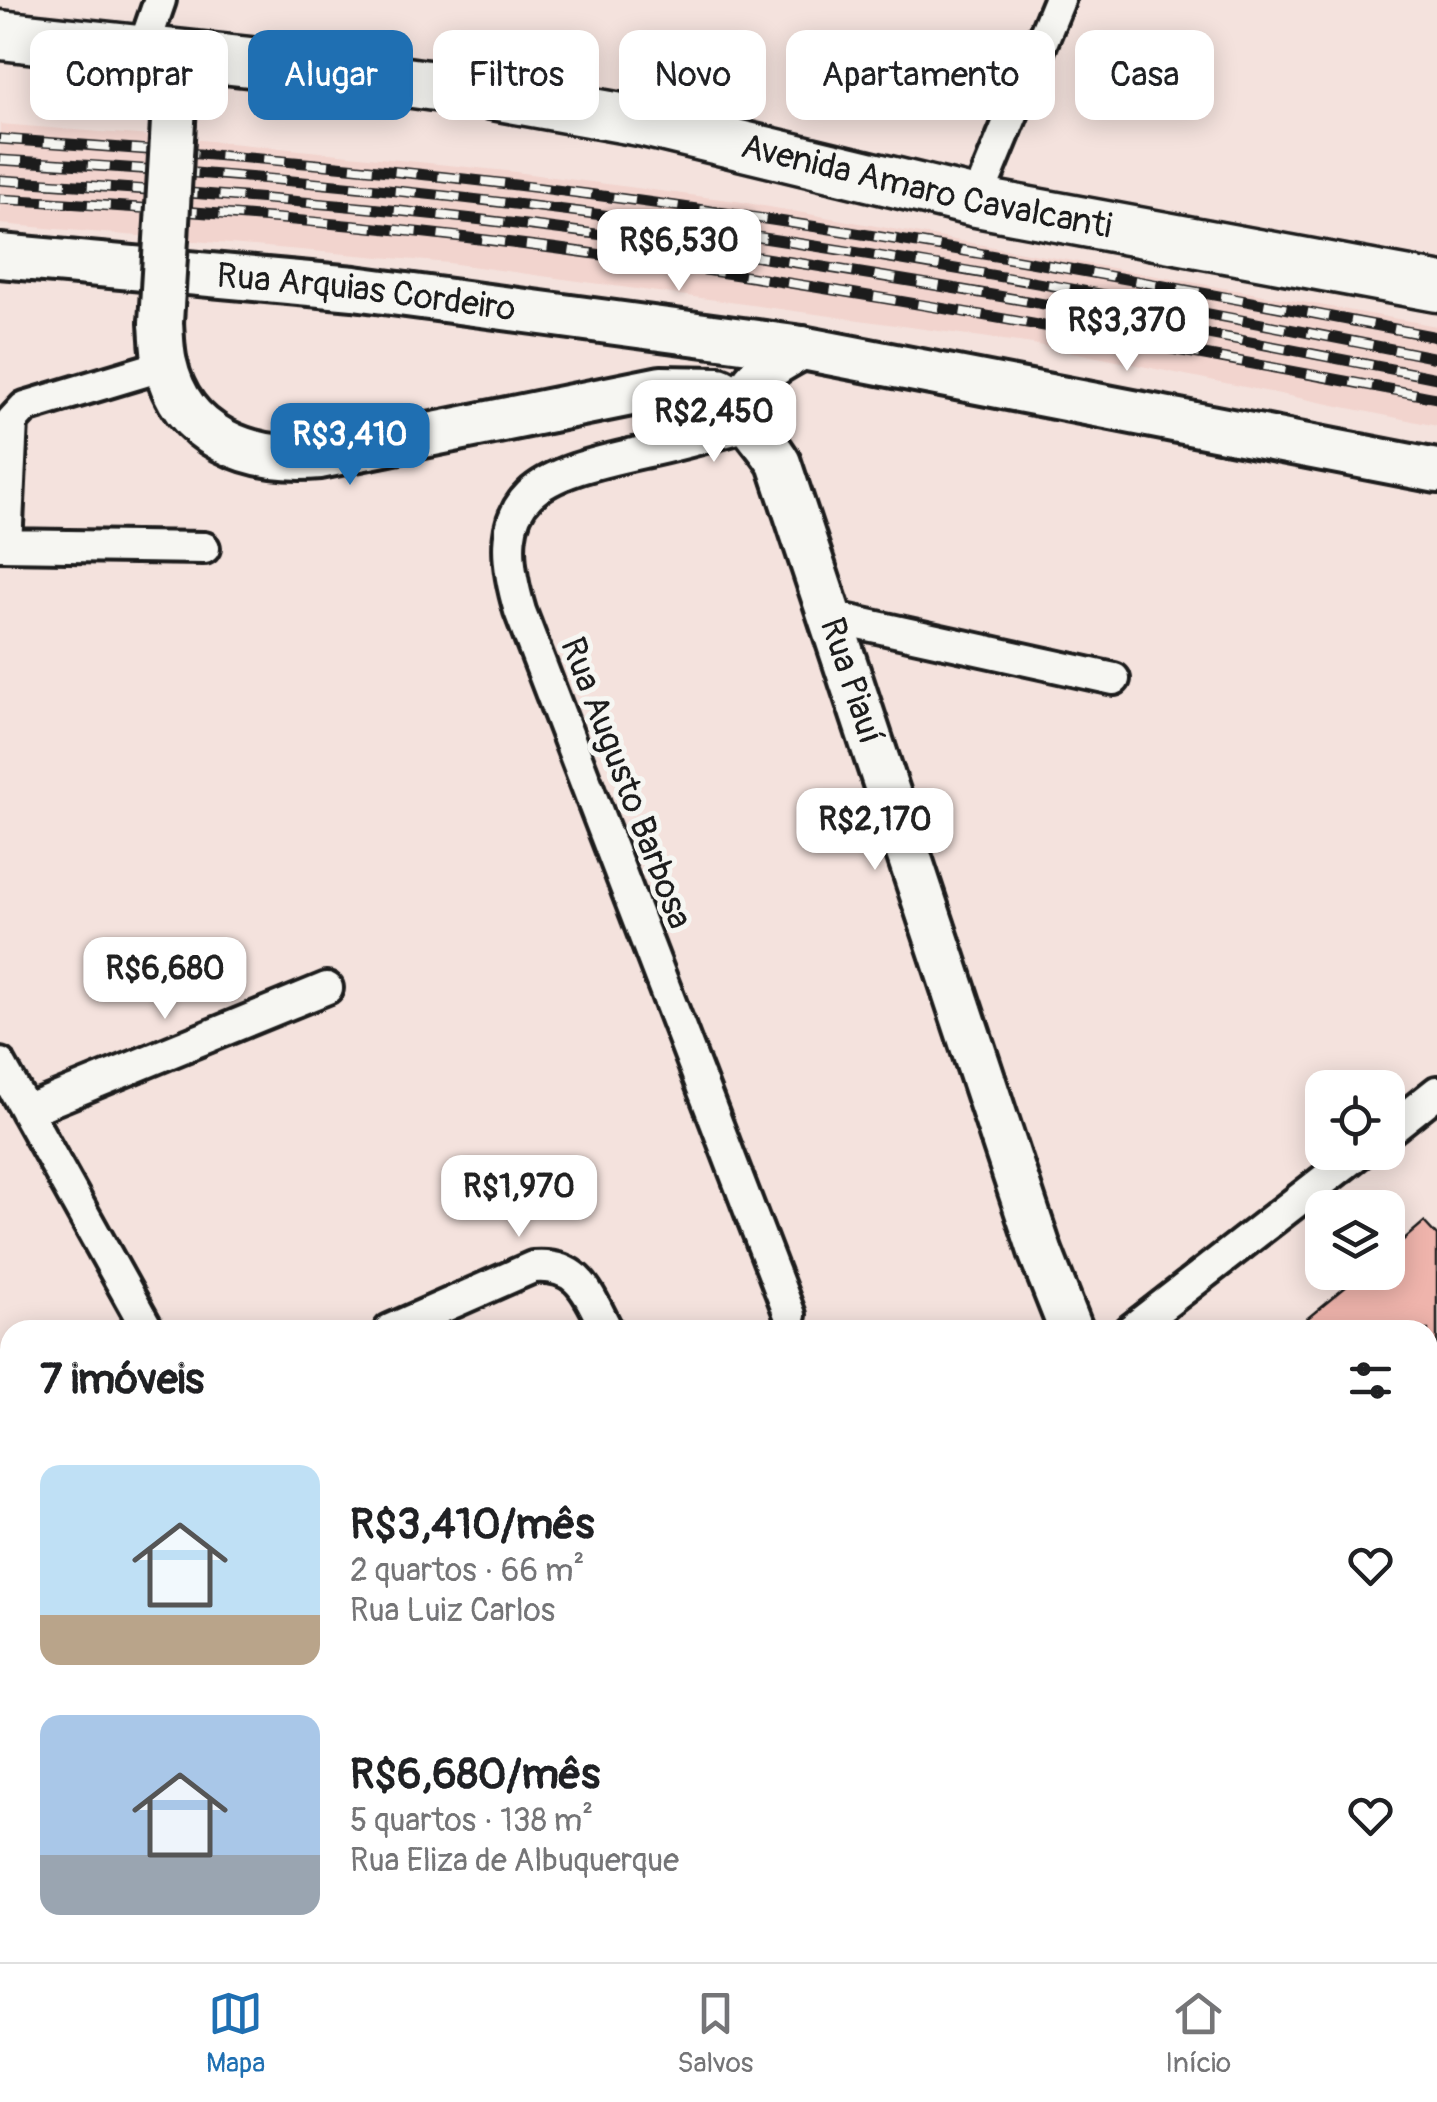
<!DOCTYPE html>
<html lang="pt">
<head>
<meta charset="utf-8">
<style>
  :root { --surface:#fff; --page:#f2f2f2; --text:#202124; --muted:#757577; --line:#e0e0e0; --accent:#1f6fb2 }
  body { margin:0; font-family:Pangolin,sans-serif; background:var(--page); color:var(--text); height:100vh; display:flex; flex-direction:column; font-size:38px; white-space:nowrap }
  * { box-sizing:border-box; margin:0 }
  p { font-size:32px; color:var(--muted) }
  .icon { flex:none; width:55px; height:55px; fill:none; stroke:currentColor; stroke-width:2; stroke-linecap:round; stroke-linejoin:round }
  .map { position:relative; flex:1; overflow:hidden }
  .sheet { position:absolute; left:0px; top:1320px; width:1438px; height:642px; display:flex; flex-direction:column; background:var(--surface); border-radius:30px 30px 0 0; box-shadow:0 5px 25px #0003 }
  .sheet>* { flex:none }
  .hud { position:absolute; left:30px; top:30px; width:1378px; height:90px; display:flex; gap:20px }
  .buttons { position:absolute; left:1305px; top:1070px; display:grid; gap:20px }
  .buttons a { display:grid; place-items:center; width:100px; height:100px; border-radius:20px; background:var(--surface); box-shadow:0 5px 25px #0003; font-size:50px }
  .price { position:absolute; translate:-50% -85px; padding:0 22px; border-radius:20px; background:#fff; color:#222; font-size:32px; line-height:65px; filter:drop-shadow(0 2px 5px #0008) }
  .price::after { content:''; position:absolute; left:50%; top:60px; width:30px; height:22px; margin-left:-15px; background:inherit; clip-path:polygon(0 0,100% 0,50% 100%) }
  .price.current { background:var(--accent); color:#fff }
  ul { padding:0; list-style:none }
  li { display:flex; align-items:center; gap:30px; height:250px; padding:0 40px }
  li span { display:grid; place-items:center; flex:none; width:280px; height:200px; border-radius:20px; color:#555 }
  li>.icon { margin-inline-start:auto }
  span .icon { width:120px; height:120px; fill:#fffc; stroke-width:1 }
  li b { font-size:42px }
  h2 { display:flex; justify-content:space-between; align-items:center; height:120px; padding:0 40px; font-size:42px }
  .tag { padding:0 35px; border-radius:20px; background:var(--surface); box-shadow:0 5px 25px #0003; font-size:35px; line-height:90px }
  .tag.current { background:var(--accent); color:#fff }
  .dock { display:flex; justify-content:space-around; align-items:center; height:140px; border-top:2px solid var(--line); background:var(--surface); font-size:28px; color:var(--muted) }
  .dock a { display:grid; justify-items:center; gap:5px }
  .dock .current { color:var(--accent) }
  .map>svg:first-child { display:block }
  .built { fill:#f2d4ce }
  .building { fill:#efb4ac; stroke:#1c1c1c; stroke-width:2.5 }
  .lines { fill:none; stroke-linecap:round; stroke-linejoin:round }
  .street-casing { stroke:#1c1c1c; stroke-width:38 }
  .secondary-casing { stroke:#1c1c1c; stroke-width:50 }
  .primary-casing { stroke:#1c1c1c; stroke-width:55 }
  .street { stroke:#f6f6f2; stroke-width:30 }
  .secondary { stroke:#f6f6f2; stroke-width:42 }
  .primary { stroke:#f6f6f2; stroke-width:48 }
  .rail-casing { stroke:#1c1c1c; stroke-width:11 }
  .rail { stroke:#f6f6f2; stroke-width:8; stroke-dasharray:22; stroke-linecap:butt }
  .secondary-bridge-casing { stroke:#1c1c1c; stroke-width:50; stroke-linecap:butt }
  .secondary-bridge { stroke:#f6f6f2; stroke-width:42 }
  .labels { text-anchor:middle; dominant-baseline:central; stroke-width:10; stroke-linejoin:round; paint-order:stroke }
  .street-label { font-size:35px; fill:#1c1c1c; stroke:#f6f6f2 }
</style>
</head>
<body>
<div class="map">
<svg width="1437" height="1962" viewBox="0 0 1437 1962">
  <rect width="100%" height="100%" fill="#f4e2dd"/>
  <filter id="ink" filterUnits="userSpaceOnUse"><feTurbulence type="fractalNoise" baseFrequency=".01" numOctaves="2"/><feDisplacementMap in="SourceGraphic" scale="20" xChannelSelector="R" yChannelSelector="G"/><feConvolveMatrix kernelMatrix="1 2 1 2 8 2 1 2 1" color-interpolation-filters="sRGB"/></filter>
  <g filter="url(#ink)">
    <!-- built -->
    <path class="built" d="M 0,124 L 200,140 L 507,171 L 736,201 L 1437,326 L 1437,426 L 1033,344 L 449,263 L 0,224 Z"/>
    <!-- building -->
    <path class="building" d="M 1424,1222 L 1437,1236 L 1437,1605 L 1428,1613 L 1428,1330 L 1293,1330 L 1364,1272 L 1388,1272 L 1388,1253 Z
      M 1436,1804 L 1437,1854 L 1428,1861 L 1428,1810 Z
      M 1437,1854 L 1437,1882 L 1428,1887 L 1428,1861 Z"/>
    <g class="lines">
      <defs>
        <path id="street" d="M 142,52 L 160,0
          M 976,202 L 1059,0
          M 747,425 C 713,435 678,445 643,452 C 540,475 484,490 520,611 L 790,1315
          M 0,545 L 204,548
          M 6,545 L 12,421 L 25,407 L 165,365
          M 827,616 L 1114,679
          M 0,1064 L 148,1330
          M 26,1111 L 327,988
          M 1388,1131 L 1437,1092
          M 390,1330 L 533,1267 C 580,1263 588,1294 607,1330
          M 1131,1330 L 1360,1152
          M 0,1586 L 10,1580
          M 1428,1777 L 1437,1772
          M 530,1952 L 536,1962
          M 1294,1952 L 1370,1962
          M 299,1962 L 311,1952
          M 1028,1962 L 1046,1952"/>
        <g id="secondary">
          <path d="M 173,122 L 177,57"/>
          <path id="s1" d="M 0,256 L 354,288 L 802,348 L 1437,471"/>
          <path d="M 161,323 C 162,336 162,351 165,363 C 181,438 252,463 320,457 L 661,388 L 719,389 L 741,401"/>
          <path id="s2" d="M 802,348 C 773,363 758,372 741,401 C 749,430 764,438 779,463 L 1041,1254 L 1071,1330"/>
          <path d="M 1265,1952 L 1268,1962"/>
        </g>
        <g id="primary">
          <path id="s3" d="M 0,35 L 304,68 L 471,91 L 644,122 L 976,202 L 1437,287"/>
        </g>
      </defs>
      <!-- street casing -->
      <use href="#street" class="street-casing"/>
      <!-- secondary casing -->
      <use href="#secondary" class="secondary-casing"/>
      <!-- primary casing -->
      <use href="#primary" class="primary-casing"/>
      <!-- street -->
      <use href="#street" class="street"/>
      <!-- secondary -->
      <use href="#secondary" class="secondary"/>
      <!-- primary -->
      <use href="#primary" class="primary"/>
      <defs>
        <path id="rail" d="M 0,139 C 196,153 392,168 587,194 C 872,231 1155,283 1437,337
          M 0,160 C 211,172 422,190 632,219 C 902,256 1170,305 1437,358
          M 0,180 C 186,192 372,205 557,229 C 852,266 1145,321 1437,378
          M 0,199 C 204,211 407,227 610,256 C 887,295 1162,347 1437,398"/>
      </defs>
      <!-- rail casing -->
      <use href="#rail" class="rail-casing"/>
      <!-- rail -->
      <use href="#rail" class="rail"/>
      <defs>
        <path id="secondary-bridge" d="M 161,323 L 173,122"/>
      </defs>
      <!-- secondary-bridge casing -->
      <use href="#secondary-bridge" class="secondary-bridge-casing"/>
      <!-- secondary-bridge -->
      <use href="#secondary-bridge" class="secondary-bridge"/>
    </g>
  </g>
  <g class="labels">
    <!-- street labels -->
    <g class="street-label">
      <text stroke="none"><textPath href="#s3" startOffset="940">Avenida Amaro Cavalcanti</textPath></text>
      <text stroke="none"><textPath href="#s1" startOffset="368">Rua Arquias Cordeiro</textPath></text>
      <text stroke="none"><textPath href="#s2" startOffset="385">Rua Piauí</textPath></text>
      <text transform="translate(626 783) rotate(69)">Rua Augusto Barbosa</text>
    </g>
  </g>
</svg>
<div class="buttons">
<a><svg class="icon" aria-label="locate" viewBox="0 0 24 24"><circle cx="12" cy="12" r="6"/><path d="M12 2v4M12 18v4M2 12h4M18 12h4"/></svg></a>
<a><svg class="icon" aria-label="layers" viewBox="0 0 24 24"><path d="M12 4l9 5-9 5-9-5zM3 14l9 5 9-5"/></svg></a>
</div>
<b class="price" style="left:679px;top:294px">R$6,530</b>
<b class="price" style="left:1127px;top:374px">R$3,370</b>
<b class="price" style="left:714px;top:465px">R$2,450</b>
<b class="price current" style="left:350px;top:488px">R$3,410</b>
<b class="price" style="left:875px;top:873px">R$2,170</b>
<b class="price" style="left:165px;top:1022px">R$6,680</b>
<b class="price" style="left:519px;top:1240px">R$1,970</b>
<div class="hud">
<a class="tag">Comprar</a>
<a class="tag current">Alugar</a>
<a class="tag">Filtros</a>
<a class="tag">Novo</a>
<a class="tag">Apartamento</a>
<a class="tag">Casa</a>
</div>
<section class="sheet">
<h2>7 imóveis<svg class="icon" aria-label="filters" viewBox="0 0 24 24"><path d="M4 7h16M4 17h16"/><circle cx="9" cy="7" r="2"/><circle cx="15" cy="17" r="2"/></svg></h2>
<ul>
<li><span style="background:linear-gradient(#bfe0f5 75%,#b9a48a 0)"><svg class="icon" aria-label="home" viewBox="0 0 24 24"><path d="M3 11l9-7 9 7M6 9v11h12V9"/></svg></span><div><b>R$3,410/mês</b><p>2 quartos · 66 m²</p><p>Rua Luiz Carlos</p></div><svg class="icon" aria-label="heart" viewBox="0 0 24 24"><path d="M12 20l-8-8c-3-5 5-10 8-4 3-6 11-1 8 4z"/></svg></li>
<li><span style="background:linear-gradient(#a9c7e8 70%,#9aa5b1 0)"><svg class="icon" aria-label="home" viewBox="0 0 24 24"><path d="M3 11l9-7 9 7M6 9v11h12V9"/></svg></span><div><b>R$6,680/mês</b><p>5 quartos · 138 m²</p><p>Rua Eliza de Albuquerque</p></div><svg class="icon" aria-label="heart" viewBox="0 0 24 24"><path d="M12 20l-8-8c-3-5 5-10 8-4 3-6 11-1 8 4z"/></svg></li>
</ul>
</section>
</div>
<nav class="dock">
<a class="current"><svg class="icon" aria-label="map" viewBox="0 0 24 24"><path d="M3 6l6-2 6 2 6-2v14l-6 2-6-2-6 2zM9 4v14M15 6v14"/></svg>Mapa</a>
<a><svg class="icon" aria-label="saved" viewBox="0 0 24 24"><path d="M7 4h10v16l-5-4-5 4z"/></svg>Salvos</a>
<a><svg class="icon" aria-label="home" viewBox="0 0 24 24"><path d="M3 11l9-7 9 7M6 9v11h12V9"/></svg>Início</a>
</nav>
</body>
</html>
